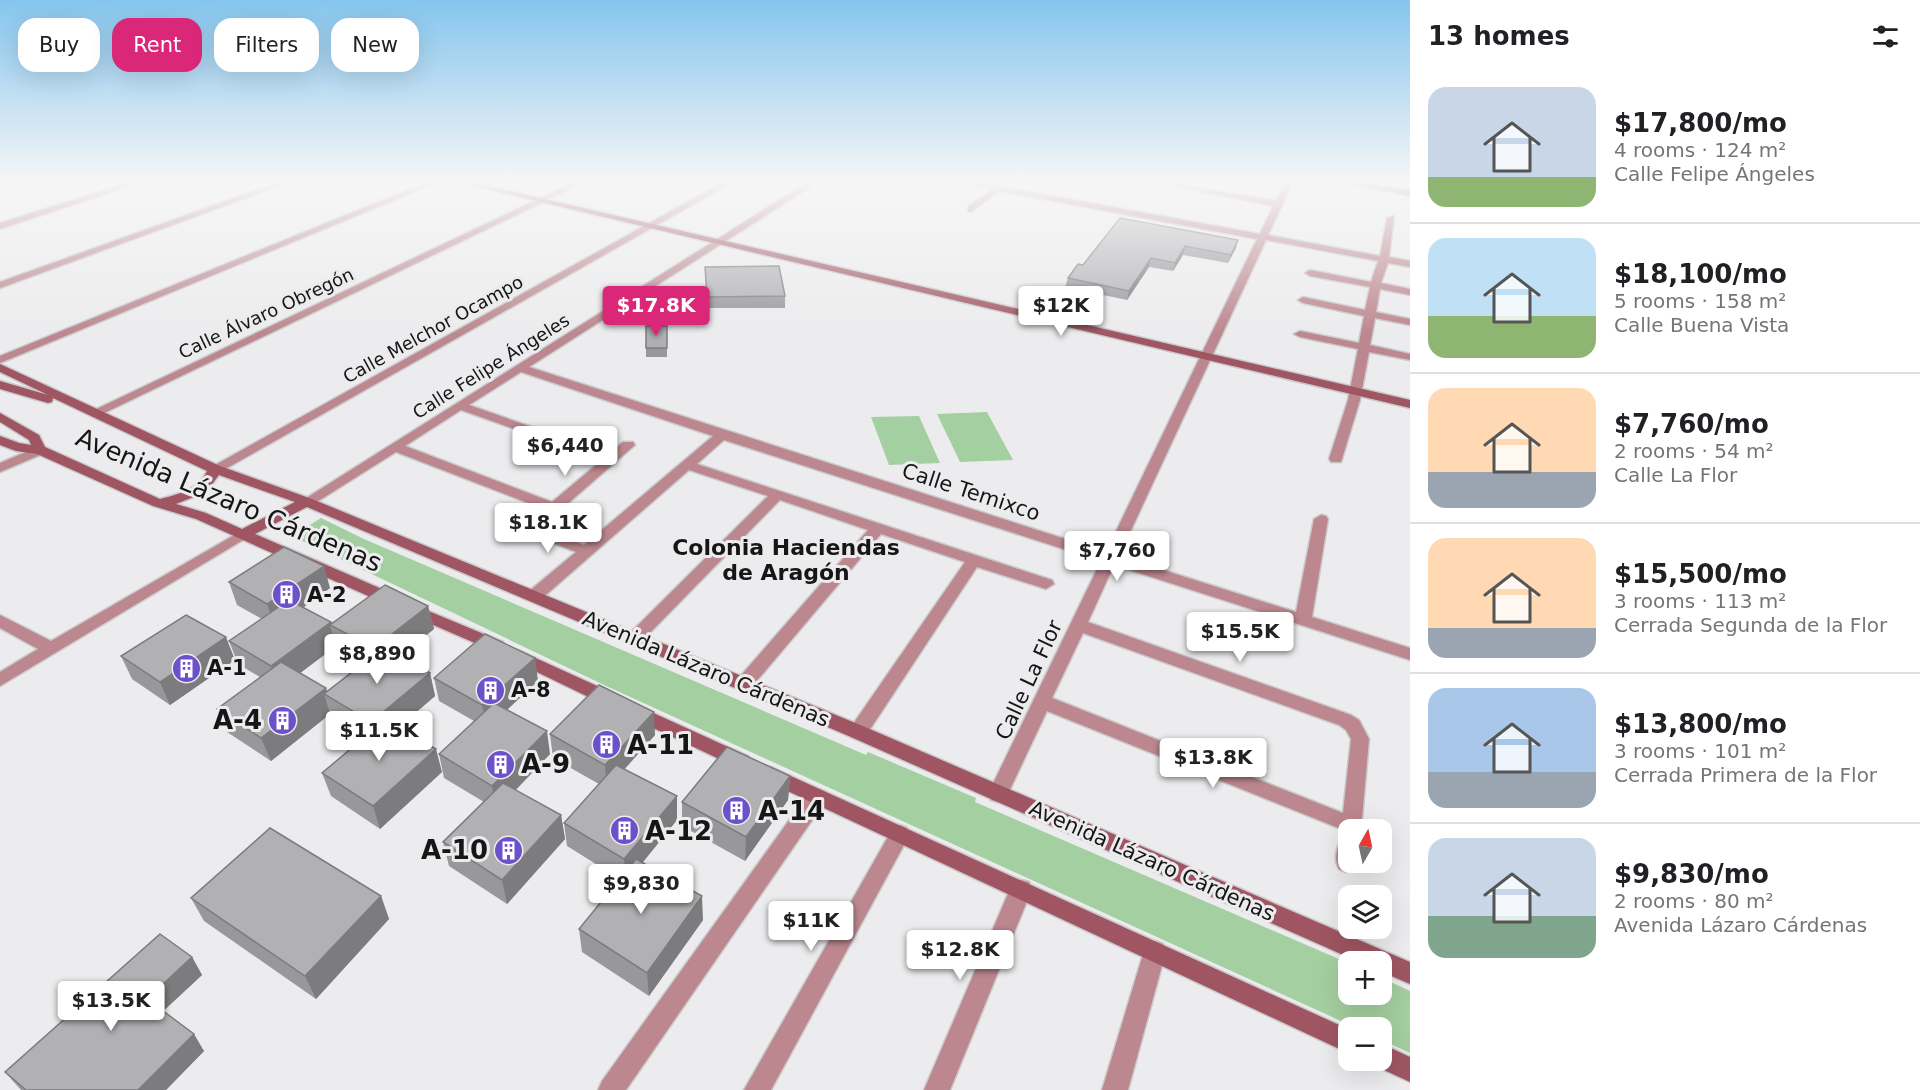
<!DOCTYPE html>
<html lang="en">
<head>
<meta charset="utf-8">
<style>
  :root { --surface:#fff; --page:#f2f2f2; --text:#202124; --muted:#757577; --line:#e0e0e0; --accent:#db2777 }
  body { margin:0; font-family:"DejaVu Sans",sans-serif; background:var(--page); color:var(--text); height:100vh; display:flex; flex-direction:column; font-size:22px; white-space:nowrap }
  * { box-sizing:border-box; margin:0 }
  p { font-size:20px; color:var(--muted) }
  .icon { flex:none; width:33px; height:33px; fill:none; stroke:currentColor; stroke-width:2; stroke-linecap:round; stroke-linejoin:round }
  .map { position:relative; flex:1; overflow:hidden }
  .side { display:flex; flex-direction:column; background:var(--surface); width:510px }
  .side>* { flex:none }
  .guide { position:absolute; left:18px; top:18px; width:570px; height:54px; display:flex; gap:12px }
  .needle { width:39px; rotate:9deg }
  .tools { position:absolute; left:1338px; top:819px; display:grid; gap:12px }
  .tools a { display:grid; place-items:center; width:54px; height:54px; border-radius:12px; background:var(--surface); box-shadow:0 6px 24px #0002; font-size:30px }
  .price { position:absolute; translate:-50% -51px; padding:0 14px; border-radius:6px; background:#fff; color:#222; font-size:20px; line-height:39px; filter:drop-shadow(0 2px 3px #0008) }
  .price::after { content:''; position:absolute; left:50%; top:36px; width:18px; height:14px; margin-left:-9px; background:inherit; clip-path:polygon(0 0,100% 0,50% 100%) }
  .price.selected { background:var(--accent); color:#fff }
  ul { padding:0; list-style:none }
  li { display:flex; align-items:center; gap:18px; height:150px; padding:0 18px }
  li+li { border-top:2px solid var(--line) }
  li span { display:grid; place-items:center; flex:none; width:168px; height:120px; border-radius:18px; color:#555 }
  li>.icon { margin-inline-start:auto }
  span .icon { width:72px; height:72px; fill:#fffc; stroke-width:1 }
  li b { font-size:26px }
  h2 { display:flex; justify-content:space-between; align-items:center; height:72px; padding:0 18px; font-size:26px }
  .chip { padding:0 21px; border-radius:18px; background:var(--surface); box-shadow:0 6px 24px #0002; font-size:21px; line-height:54px }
  .chip.selected { background:var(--accent); color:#fff }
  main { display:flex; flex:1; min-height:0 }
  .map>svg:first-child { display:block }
  .green { fill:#a4cfa0 }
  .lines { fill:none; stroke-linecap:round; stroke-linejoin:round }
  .street-casing { stroke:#cacacc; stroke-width:3 }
  .secondary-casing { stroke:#cacacc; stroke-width:3 }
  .street { fill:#bc878e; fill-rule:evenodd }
  .secondary { fill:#9f5662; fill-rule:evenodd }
  .wall { fill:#98989b; fill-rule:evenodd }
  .shaded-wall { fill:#7c7c7e }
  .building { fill:#b1b1b4; stroke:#7c7c7e; stroke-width:1.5 }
  .labels { text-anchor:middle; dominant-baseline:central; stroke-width:6; stroke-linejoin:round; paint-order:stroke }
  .far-street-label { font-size:18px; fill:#161617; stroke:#ececee }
  .street-label { font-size:21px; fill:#161617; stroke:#ececee }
  .poi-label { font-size:21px; font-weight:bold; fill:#161617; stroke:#ececee; text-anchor:start }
  .neighbourhood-label { font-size:22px; font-weight:bold; fill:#161617; stroke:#ececee }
  .near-street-label { font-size:26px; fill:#161617; stroke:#ececee }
  .near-poi-label { font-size:26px; font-weight:bold; fill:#161617; stroke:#ececee; text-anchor:start }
</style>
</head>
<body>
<main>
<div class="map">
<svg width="1410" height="1090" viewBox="0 0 1410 1090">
  <rect width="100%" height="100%" fill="#ececee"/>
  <!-- green -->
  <path class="green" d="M 987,412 L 1013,460 L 960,462 L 937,414 Z
    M 919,416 L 940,463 L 889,465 L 871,417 Z
    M 321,518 L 364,539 L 866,755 L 868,752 L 976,798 L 975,802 L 1348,963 L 1348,994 L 1382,994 L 1382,978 L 1410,991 L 1410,1053 L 1382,1040 L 1382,1028 L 1354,1027 L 604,685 L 292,536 Z"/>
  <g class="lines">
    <defs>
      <path id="street" d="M 129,182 L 142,182 L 0,229 L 0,223 Z
        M 278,182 L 290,182 L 0,288 L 0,282 Z
        M 427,182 L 438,182 L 0,363 L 0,356 Z
        M 574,182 L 585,182 L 98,416 L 94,417 L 88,413 Z
        M 723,182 L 733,182 L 220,472 L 210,472 L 208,469 Z
        M 808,182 L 818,182 L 529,367 L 1106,552 L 1257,239 L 999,191 L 971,212 L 968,211 L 968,207 L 991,190 L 959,182 L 996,186 L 1001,184 L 1004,187 L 1260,234 L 1273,206 L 1172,186 L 1176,184 L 1276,201 L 1285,182 L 1293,182 L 1268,235 L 1380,256 L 1387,218 L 1394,216 L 1389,257 L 1410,261 L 1410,267 L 1388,263 L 1381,283 L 1410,289 L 1410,295 L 1380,289 L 1376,312 L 1410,319 L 1410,325 L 1375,318 L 1370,345 L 1410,354 L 1410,360 L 1369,352 L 1360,400 L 1341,462 L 1331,462 L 1329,459 L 1348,400 L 1358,349 L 1300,337 L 1294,334 L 1300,331 L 1359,343 L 1364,316 L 1303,303 L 1298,300 L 1303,297 L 1365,310 L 1370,287 L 1310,276 L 1305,273 L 1310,270 L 1371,282 L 1378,261 L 1266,240 L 1119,556 L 1296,612 L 1314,519 L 1321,515 L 1326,516 L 1328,519 L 1312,617 L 1410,648 L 1410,660 L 1114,565 L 1088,622 L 1351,715 L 1359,720 L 1369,739 L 1361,830 L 1348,830 L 1348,862 L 1357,862 L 1353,869 L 1346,872 L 1339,869 C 1334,860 1336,849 1341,840 L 1348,837 L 1344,836 L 1341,829 L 1047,711 L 1005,800 L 998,802 L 991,800 L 988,794 L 1101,561 L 724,440 L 697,464 L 1052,580 L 1054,584 L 1046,589 L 977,567 L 865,737 L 858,739 L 851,737 L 849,732 L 851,727 L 965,562 L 881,534 L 749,690 L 743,691 L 737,690 L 734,685 L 737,680 L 868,530 L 780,500 L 640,643 L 628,643 L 626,639 L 628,635 L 768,496 L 689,470 L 540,600 L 528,600 L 526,596 L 528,592 L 576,552 L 532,535 L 527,525 L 544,509 L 396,452 L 312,505 L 307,506 L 300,502 ZM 521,372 L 713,436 L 584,545 L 543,529 L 542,526 L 635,445 L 633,442 L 623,442 L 609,454 L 469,405 ZM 461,410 L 602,460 L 552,502 L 405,446 ZM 1083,633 L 1339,725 L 1346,730 L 1351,739 L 1343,813 L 1052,698 Z
        M 40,446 L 45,447 L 47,450 L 45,453 L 0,472 L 0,463 Z
        M 243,530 L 248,531 L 250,534 L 248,537 L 0,686 L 0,672 L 38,649 L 0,628 L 0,615 L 51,641 Z
        M 817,789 L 824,791 L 827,797 L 824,803 L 626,1090 L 598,1090 L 602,1081 L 810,791 Z
        M 900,825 L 907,828 L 910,834 L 771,1090 L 744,1090 L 893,828 Z
        M 1021,880 L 1029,882 L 1032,889 L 950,1090 L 924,1090 L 1010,889 L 1013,882 Z
        M 1155,941 L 1163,944 L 1166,951 L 1128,1090 L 1102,1090 L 1144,951 L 1147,944 Z"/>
      <path id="secondary" d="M 456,182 L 471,182 L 1410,400 L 1410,408 Z
        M 1339,182 L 1358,182 L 1410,190 L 1410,196 Z
        M 0,364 L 220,466 L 312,499 L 865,727 L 1410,962 L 1410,984 L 1382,972 L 1382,962 L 1359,962 L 851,737 L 307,507 L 255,534 L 398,596 L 400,600 L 398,604 L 386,604 L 196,519 L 153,506 L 37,454 L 16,451 L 0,445 L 0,436 L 19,443 L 31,445 L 29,440 L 0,422 L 0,413 L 39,435 L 45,447 L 160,499 C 179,494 198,490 207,471 L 53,398 L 52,402 L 48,403 L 0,389 L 0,381 L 48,395 L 0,372 ZM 219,475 L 295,502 L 242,529 L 206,513 L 176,504 L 206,492 Z
        M 414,605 L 503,642 L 505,646 L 503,650 L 491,650 L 408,614 L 406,610 L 408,606 Z
        M 518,650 L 617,695 L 620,700 L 617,705 L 611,707 L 605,705 L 512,660 L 509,656 L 512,652 Z
        M 638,706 L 748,756 L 751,761 L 748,766 L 741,768 L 734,766 L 632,718 L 629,713 L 632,708 Z
        M 771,767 L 1348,1029 L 1348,1053 L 764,780 L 761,775 L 764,770 Z
        M 1382,1044 L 1410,1057 L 1410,1082 L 1373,1065 L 1372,1060 L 1382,1060 Z"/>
    </defs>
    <!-- street casing -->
    <use href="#street" class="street-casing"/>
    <!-- secondary casing -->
    <use href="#secondary" class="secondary-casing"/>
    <!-- street -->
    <use href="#street" class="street"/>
    <!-- secondary -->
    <use href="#secondary" class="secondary"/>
  </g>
  <!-- wall -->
  <path class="wall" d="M 1120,218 L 1236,248 L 1228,263 L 1183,255 L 1173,271 L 1149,267 L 1127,300 L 1065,287 L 1068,278 L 1083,265 Z
    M 705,267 L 785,296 L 785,308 L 707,308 Z
    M 667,326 L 667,357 L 646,357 L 646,348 Z
    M 229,582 L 330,588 L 303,608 L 331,624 L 428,606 L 434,629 L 399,657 L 430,673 L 435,696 L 398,728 L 442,772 L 380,829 L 331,796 L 322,773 L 364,737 L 332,718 L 330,714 L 271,761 L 227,732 L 217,709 L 260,677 L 238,664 L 229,641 L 262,619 L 237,605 ZM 336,646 L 337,648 L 364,663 L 327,691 L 300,673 Z
    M 121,656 L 235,660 L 170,705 L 132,679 Z
    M 434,678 L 538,681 L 507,710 L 550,754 L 516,790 L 561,815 L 565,839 L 507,904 L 449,866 L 443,842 L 484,802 L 444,778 L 439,754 L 474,721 L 439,701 Z
    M 550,734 L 655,735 L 624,770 L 677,820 L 642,863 L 703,920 L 649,996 L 582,952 L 579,929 L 620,879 L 567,846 L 564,823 L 599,784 L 553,758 Z
    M 790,776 L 788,800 L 745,861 L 682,826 L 682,802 Z
    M 381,896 L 389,919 L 316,999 L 204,921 L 191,898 Z
    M 192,957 L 202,975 L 163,1011 L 204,1051 L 166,1090 L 21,1090 L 5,1072 Z"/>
  <!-- shaded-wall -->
  <path class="shaded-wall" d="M 1238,240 L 1236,248 L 1228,263 L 1231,255 Z
    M 1185,246 L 1183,255 L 1173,271 L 1175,263 Z
    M 1151,258 L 1149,267 L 1127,300 L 1129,291 Z
    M 324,566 L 330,588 L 275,627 L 267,604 Z
    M 428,606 L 434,629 L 381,671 L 374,648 Z
    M 331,622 L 332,626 L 330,625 L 336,646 L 279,689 L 271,666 Z
    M 226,637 L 235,660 L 170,705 L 160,682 Z
    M 535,658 L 538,681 L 487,728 L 482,705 Z
    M 430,673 L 435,696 L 378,745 L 371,722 Z
    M 326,688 L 329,697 L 324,694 L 330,714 L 271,761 L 261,738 Z
    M 654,712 L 655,735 L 607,788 L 605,765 Z
    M 547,731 L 550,754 L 496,810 L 492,786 Z
    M 436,749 L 442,772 L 380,829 L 373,806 Z
    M 790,776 L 788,800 L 745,861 L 746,837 Z
    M 677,796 L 677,820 L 626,883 L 624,859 Z
    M 561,815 L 565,839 L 507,904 L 502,880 Z
    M 381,896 L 389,919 L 316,999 L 305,976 Z
    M 702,896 L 703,920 L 649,996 L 647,973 Z
    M 192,957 L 202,975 L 158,1016 L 147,999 Z
    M 194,1034 L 204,1051 L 166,1090 L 138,1090 Z"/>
  <!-- building -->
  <path class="building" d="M 1120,218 L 1238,240 L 1231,255 L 1185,246 L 1175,263 L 1151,258 L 1129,291 L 1068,278 L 1078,264 L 1083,265 Z
    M 779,266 L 785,296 L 707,297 L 705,267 Z
    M 646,326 L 667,326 L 667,348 L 646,348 Z
    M 284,547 L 324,566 L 267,604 L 229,582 Z
    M 385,585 L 428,606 L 374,648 L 330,625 Z
    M 289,600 L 331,622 L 271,666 L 229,641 Z
    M 186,615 L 226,637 L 160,682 L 121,656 Z
    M 485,634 L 535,658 L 482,705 L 434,678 Z
    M 383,648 L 430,673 L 371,722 L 324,694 Z
    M 281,662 L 326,688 L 261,738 L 217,709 Z
    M 599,685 L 654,712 L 605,765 L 550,734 Z
    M 494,703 L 547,731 L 492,786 L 439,754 Z
    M 385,720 L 436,749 L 373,806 L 322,773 Z
    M 727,747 L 790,776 L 746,837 L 682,802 Z
    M 616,765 L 677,796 L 624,859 L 564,823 Z
    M 503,783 L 561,815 L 502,880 L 443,842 Z
    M 270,828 L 381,896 L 305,976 L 191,898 Z
    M 636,859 L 702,896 L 647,973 L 579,929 Z
    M 160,934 L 192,957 L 147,999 L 194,1034 L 138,1090 L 26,1090 L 5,1072 Z"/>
  <!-- sky -->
  <linearGradient id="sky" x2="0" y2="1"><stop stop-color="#85c5ee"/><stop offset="0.54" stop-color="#f6f6f7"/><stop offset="1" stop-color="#f6f6f7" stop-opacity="0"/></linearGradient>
  <rect width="1410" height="335" fill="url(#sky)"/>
  <!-- icons -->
  <defs>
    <symbol id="building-disc" viewBox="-11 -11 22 22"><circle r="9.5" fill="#6b51ca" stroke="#ececee"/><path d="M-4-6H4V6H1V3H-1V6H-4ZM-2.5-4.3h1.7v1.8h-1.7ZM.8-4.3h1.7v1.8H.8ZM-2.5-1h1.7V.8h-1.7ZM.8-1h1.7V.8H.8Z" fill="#fff"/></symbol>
  </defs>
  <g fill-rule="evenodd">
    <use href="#building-disc" x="270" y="578" width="33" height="33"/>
    <use href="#building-disc" x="170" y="652" width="33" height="33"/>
    <use href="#building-disc" x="474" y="674" width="33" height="33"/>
    <use href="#building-disc" x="266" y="704" width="33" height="33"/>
    <use href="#building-disc" x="590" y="728" width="33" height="33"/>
    <use href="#building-disc" x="484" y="748" width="33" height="33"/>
    <use href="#building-disc" x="720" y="794" width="33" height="33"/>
    <use href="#building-disc" x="608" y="814" width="33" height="33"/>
    <use href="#building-disc" x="492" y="834" width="33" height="33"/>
  </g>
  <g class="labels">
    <!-- far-street labels -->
    <g class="far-street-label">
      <text transform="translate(266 313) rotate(-25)">Calle Álvaro Obregón</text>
      <text transform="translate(433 329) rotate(-29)">Calle Melchor Ocampo</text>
      <text transform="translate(491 366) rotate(-32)">Calle Felipe Ángeles</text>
    </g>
    <!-- street labels -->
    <g class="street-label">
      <text transform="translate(971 492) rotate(18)">Calle Temixco</text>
      <text transform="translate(706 669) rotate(23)">Avenida Lázaro Cárdenas</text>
      <text transform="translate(1029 680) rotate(-65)">Calle La Flor</text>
      <text transform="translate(1152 861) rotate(24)">Avenida Lázaro Cárdenas</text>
    </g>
    <!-- poi labels -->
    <g class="poi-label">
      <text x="307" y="595">A-2</text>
      <text x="207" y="668">A-1</text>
      <text x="511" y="690">A-8</text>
    </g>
    <!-- neighbourhood labels -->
    <g class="neighbourhood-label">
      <text x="786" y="547">Colonia Haciendas<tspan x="786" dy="25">de Aragón</tspan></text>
    </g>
    <!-- near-street labels -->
    <g class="near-street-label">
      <text transform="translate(229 500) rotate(23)">Avenida Lázaro Cárdenas</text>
    </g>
    <!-- near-poi labels -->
    <g class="near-poi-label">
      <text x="262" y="720" text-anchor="end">A-4</text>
      <text x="627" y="745">A-11</text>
      <text x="521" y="764">A-9</text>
      <text x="758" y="811">A-14</text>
      <text x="645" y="831">A-12</text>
      <text x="488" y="850" text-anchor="end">A-10</text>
    </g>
  </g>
</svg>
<div class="tools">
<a><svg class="needle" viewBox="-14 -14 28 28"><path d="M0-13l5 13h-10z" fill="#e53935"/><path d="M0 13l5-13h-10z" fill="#757577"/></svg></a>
<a><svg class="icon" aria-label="layers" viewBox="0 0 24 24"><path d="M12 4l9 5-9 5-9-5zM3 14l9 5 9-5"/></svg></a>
<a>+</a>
<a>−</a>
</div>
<b class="price selected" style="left:656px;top:337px">$17.8K</b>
<b class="price" style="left:1061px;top:337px">$12K</b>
<b class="price" style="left:565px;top:477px">$6,440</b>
<b class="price" style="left:548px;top:554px">$18.1K</b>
<b class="price" style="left:1117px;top:582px">$7,760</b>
<b class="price" style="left:1240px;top:663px">$15.5K</b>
<b class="price" style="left:377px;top:685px">$8,890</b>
<b class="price" style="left:379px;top:762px">$11.5K</b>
<b class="price" style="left:1213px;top:789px">$13.8K</b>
<b class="price" style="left:641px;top:915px">$9,830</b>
<b class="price" style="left:811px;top:952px">$11K</b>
<b class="price" style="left:960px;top:981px">$12.8K</b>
<b class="price" style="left:111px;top:1032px">$13.5K</b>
<div class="guide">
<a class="chip">Buy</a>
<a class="chip selected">Rent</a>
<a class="chip">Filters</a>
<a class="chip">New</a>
</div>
</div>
<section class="side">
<h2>13 homes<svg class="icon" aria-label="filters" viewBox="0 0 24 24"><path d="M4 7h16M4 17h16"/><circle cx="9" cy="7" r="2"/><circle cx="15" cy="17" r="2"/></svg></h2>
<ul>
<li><span style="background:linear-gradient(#c9d6e8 75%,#8fb573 0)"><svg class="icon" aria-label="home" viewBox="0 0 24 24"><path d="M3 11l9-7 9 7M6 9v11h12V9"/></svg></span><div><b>$17,800/mo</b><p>4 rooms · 124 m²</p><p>Calle Felipe Ángeles</p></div></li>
<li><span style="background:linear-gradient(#bfe0f5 65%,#8fb573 0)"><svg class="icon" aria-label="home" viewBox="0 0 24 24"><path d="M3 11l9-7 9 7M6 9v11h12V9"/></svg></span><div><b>$18,100/mo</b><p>5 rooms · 158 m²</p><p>Calle Buena Vista</p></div></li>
<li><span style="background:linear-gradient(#ffd9b3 70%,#9aa5b1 0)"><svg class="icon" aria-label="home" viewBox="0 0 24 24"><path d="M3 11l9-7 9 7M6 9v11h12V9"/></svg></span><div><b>$7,760/mo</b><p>2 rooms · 54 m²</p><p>Calle La Flor</p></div></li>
<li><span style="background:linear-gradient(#ffd9b3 75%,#9aa5b1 0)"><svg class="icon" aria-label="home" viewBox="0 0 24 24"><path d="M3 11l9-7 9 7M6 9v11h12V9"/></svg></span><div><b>$15,500/mo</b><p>3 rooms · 113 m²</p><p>Cerrada Segunda de la Flor</p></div></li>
<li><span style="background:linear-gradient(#a9c7e8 70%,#9aa5b1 0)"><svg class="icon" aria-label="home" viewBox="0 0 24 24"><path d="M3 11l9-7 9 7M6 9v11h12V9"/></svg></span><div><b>$13,800/mo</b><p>3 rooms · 101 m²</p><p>Cerrada Primera de la Flor</p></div></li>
<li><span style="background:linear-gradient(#c9d6e8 65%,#7fa58c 0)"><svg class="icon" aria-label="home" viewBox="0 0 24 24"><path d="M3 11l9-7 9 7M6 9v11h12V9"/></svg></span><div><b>$9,830/mo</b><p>2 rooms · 80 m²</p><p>Avenida Lázaro Cárdenas</p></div></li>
</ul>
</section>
</main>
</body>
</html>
